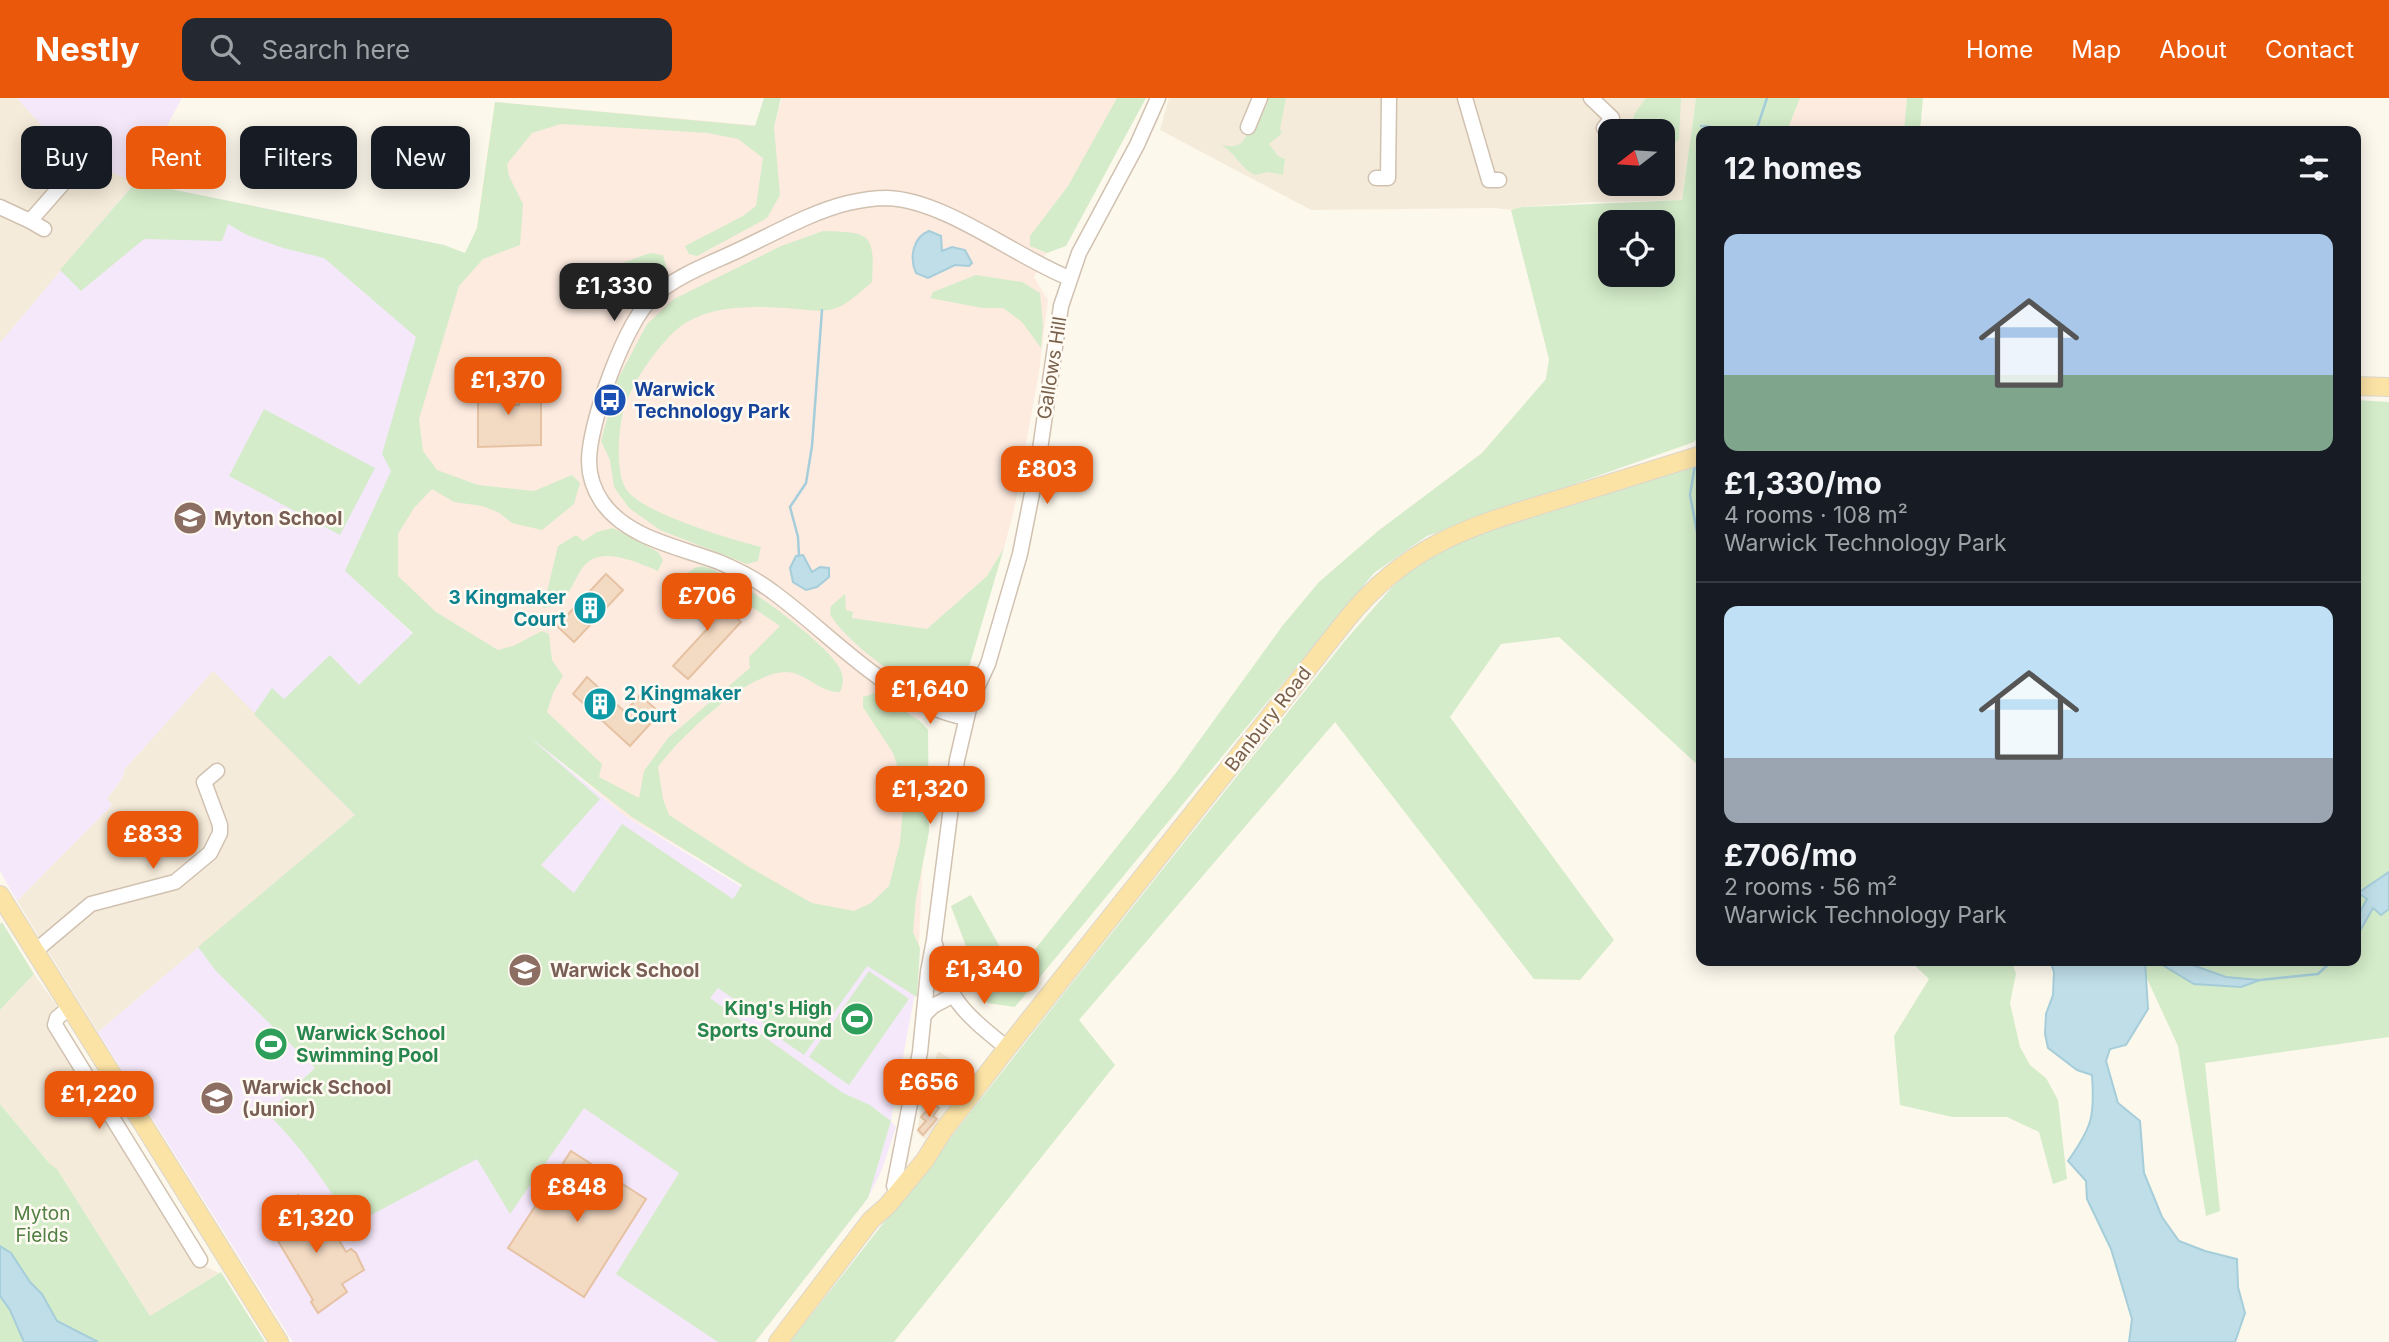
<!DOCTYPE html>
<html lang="en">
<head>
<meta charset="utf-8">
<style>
  :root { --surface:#171b24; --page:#242831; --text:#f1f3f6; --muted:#9ea1a6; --line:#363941; --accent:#ea580c }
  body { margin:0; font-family:Inter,sans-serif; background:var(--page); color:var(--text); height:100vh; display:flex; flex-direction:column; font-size:26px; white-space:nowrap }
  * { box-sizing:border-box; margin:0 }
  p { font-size:23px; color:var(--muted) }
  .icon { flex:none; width:38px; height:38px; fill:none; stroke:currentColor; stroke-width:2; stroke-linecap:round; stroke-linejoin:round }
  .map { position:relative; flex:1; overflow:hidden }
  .details { position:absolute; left:1696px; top:28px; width:665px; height:840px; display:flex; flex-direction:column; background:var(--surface); border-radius:14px; box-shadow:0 4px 18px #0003 }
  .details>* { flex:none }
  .top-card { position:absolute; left:21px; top:28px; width:665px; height:63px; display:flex; gap:14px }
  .needle { width:46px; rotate:253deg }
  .buttons { position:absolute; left:1598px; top:21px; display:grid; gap:14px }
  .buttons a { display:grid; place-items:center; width:77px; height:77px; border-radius:14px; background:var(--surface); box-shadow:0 4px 18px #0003; font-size:35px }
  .price { position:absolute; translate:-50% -60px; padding:0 16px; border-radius:14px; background:var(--accent); color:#fff; font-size:23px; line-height:46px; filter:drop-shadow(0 2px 4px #0008) }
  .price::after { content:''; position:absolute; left:50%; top:42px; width:21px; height:16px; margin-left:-10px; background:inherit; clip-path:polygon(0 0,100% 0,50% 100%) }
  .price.on { background:#222; color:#fff }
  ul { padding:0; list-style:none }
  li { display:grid; align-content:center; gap:14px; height:371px; padding:0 28px }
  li+li { border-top:2px solid var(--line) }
  li span { display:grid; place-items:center; height:217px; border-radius:14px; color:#555 }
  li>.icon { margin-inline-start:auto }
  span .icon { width:126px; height:126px; fill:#fffc; stroke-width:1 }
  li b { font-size:30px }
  h2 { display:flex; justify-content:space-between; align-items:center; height:84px; padding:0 28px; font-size:30px }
  .chip { padding:0 24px; border-radius:14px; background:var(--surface); box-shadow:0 4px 18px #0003; font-size:24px; line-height:63px }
  .chip.on { background:var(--accent); color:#fff }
  header { display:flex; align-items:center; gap:42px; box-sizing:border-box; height:98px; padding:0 35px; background:var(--accent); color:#fff }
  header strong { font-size:33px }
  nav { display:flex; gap:38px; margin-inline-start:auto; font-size:24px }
  .search { width:490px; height:63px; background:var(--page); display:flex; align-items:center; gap:18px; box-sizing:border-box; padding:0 24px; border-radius:14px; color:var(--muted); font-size:26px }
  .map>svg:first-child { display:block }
  .residential { fill:#f5ebda; fill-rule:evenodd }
  .commercial { fill:#fdebe0 }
  .education { fill:#f5e8fa }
  .green { fill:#d4ecc9; fill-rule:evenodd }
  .water { fill:#bfdee8; stroke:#a5cdda; stroke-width:2 }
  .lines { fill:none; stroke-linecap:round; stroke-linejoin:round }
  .stream { stroke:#a5cdda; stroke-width:2.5 }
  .building { fill:#f3dac3; stroke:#e6c2a3; stroke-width:2 }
  .minor-casing { stroke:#d1c1b0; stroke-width:17 }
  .major-casing { stroke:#dcd6d1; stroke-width:20 }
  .minor { stroke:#fff; stroke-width:14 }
  .major { stroke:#fbe2a5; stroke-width:18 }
  .labels { text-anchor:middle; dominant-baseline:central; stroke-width:5; stroke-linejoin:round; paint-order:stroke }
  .street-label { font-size:19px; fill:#7a614d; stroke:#fffbf3 }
  .transit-label { font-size:19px; font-weight:bold; fill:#164399; stroke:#fffbf3; text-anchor:start }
  .education-label { font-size:19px; font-weight:bold; fill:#785e54; stroke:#fffbf3; text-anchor:start }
  .culture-label { font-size:19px; font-weight:bold; fill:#0d838f; stroke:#fffbf3; text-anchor:end }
  .leisure-label { font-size:19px; font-weight:bold; fill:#27864d; stroke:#fffbf3; text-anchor:end }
  .park-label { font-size:19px; fill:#517f44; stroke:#fffbf3 }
</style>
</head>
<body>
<header>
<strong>Nestly</strong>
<div class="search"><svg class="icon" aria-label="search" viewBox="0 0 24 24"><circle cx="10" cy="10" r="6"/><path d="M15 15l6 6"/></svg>Search here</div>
<nav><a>Home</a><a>Map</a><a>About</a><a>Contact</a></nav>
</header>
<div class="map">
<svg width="2389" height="1244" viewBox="0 0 2389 1244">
  <rect width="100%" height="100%" fill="#fdf8ec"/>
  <!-- residential -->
  <path class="residential" d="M 0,0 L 17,0 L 66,55 L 136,84 L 0,245 Z
    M 1169,0 L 1696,0 L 1682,102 L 1593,104 L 1522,109 L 1511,112 L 1495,110 L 1311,112 L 1160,32 ZM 1610,33 L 1662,33 L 1662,86 L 1610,86 Z
    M 213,572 L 356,717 L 98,934 L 17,803 L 112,707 L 107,701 L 123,679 L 124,672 Z
    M 34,876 L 57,908 L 50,924 L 198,1165 L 219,1175 L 150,1218 L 57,1071 L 50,1066 L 0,1006 L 0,912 Z
    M 938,953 L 974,976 L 925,1041 L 917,1035 L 925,985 L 930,982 Z"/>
  <!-- commercial -->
  <path class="commercial" d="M 782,0 L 1126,0 L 1034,179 L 1048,202 L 1039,274 L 1014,412 L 1004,450 L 987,478 L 955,506 L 946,574 L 918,623 L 928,646 L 917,888 L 624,717 L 350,477 L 389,353 L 477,130 L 495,4 L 774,29 Z
    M 1800,0 L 1907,0 L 1904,33 L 1787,33 Z"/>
  <!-- education -->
  <path class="education" d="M 17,0 L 182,0 L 137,84 L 444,147 L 389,352 L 410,364 L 350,477 L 470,589 L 624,717 L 915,895 L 891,1023 L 896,1029 L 881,1074 L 868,1100 L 755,1244 L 293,1244 L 98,934 L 355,717 L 213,573 L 124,672 L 123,679 L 107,701 L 112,707 L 17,803 L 0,773 L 0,245 L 135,84 L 66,55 Z"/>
  <!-- green -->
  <path class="green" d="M 764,0 L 781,0 L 774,29 L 780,97 L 767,120 L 697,158 L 689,156 L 685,148 L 743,118 L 756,108 L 763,60 L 738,41 L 708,35 L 561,26 L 532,35 L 507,66 L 509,78 L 523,106 L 520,147 L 483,161 L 459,188 L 419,321 L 423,353 L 437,372 L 478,387 L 534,393 L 572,377 L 580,385 L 574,406 L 542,432 L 512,425 L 498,414 L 482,408 L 454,404 L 432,391 L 414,410 L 398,436 L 398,478 L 436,514 L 498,552 L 513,548 L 542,533 L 549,536 L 552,562 L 563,578 L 553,595 L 547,614 L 602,666 L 599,679 L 639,700 L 644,673 L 668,640 L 750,570 L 749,559 L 780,528 L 719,487 L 686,487 L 686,477 C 691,472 697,467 705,469 C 734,476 824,543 839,569 C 844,578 844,585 840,594 C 820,595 805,574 786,574 C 747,574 680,639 658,669 L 663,701 L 669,717 L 749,769 L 812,805 L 854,813 L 871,805 L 889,788 L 900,745 L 903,709 L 903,685 L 893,655 L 863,609 L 863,599 L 876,595 L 920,623 L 928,632 L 929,734 L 916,800 L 913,834 L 920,850 L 917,899 L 867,868 L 804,957 L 769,933 L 757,917 L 718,890 L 710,900 L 843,995 L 870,1007 L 891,1023 L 868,1100 L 755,1244 L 718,1244 L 616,1176 L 679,1075 L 584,1010 L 510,1116 L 477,1061 L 352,1127 C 327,1087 302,1049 267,1015 L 315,970 L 216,873 L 198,849 L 355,717 L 254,616 L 272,590 L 284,601 L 330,557 L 359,587 L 413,535 L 345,473 L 391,373 L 382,356 L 416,239 L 324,160 L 283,150 L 247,137 L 228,126 L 222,143 L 144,141 L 81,193 L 60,172 L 136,84 L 444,147 L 465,155 L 477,130 L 495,4 L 755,28 ZM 528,638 L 632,719 L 742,787 L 733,801 L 622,726 L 574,795 L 541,767 L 600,701 Z
    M 1117,0 L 1146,0 L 1066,148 L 1047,155 L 1030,148 L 1030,138 L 1068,88 Z
    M 1266,0 L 1286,0 L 1280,31 L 1282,35 L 1269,46 L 1278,58 L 1285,61 L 1283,77 L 1269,74 L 1255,77 C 1239,69 1236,55 1221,47 C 1254,54 1241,27 1261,19 L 1268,4 Z
    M 1646,0 L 1681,0 L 1679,41 L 1663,59 L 1662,33 L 1629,33 L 1635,15 Z
    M 1696,0 L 1800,0 L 1787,33 L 1701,33 L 1701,333 L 1694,344 L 1427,438 L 1374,475 L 1015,909 L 987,905 L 951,808 L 971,797 L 1001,851 L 1032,855 L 1175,676 L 1283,527 L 1319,484 L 1378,433 L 1482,355 L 1546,281 L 1549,261 L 1511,112 L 1522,109 L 1682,102 ZM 1610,124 L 1662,124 L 1662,177 L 1610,177 Z
    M 1907,0 L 1923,0 L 1920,33 L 1904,33 Z
    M 823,133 C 871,134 875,136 872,184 C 860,194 845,210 828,212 C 815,214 800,211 786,210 C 754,208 716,207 687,224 C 664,237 633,283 625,308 C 618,328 615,374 626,391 C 641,415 733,442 761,449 L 758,463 L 747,466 L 660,432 L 629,410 L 614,389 L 610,362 L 601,343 L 618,281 L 647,226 L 674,201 L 781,148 Z
    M 650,155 L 663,157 L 667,172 C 648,186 635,189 612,180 L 612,169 Z
    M 976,177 L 1022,184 L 1040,195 L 1043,227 L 1041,250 L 1022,224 L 1003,210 L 982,210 L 930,200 L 933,194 Z
    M 2356,302 L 2389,304 L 2389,939 L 2205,965 L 2220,1113 L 2206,1118 L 2178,948 L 2139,863 L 2356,863 Z
    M 264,311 L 375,370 L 340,437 L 229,378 Z
    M 1701,364 L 1701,670 L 1559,539 L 1501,546 L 1450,619 L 1614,842 L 1580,882 L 1534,881 L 1335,624 L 1079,922 L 1115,967 L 894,1244 L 790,1244 L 1068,890 L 1344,544 L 1393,488 L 1423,462 L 1452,444 Z
    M 613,430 L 658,454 L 663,462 L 658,473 C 556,426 594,503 543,510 L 558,448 L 576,437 L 583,443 L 597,434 Z
    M 1004,450 L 966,579 C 954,584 938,592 924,589 C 897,583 843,540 830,516 L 831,508 L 845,496 L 846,512 L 853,514 L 852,520 L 927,531 L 987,478 Z
    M 2,824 L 34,876 L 0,912 L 0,826 Z
    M 1910,863 L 2012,863 L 2016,876 L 2010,905 L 2020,949 L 2030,967 L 2046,980 L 2058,1002 L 2067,1081 L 2053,1086 L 2039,1034 L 2007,1019 L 1952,1019 L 1900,1007 L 1894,938 L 1929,881 Z
    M 869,873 L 909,901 L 849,987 L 809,959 Z
    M 0,1006 L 50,1066 L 57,1071 L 150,1218 L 221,1174 L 265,1244 L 98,1244 L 57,1223 L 42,1196 L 30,1184 L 11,1155 L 0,1148 Z
    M 0,1198 L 10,1212 L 24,1244 L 0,1244 Z"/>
  <!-- water -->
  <path class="water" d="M 929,133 L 941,138 L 942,153 L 952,149 L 965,152 L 972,165 L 969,168 L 955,167 L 928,180 L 916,175 C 909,160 913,139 929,133 Z
    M 803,457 L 812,474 L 820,469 L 829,470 L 829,479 L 817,489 L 806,492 L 793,484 L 790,470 L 796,458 Z
    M 2389,774 L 2389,811 L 2381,817 L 2373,810 L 2356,840 L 2356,821 L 2367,801 L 2358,795 Z
    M 2050,863 L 2145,863 L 2148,911 L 2126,947 L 2110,951 L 2106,963 L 2118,1005 L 2140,1023 L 2144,1075 L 2162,1119 L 2179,1143 L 2205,1153 L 2237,1161 L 2238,1189 L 2245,1215 L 2235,1244 L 2129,1244 L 2132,1221 L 2111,1151 L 2087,1101 L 2086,1083 L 2068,1063 C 2092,1029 2095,1019 2092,977 L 2077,972 L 2048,950 L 2045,936 L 2046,916 L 2053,897 L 2054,874 Z
    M 2156,863 L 2181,863 L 2226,879 L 2260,882 L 2241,889 L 2194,886 Z
    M 0,1148 L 11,1155 L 30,1184 L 42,1196 L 57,1223 L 98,1244 L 24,1244 L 10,1212 L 0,1198 Z"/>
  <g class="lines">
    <!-- stream -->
    <path class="stream" d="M 1701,28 L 1752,33
      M 1756,33 L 1767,0
      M 1697,349 L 1698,264 L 1701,247
      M 1695,367 L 1690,397 L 1701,455
      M 799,458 L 798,439 L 790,409 L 806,385 L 812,348 L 822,212
      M 2260,882 L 2318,876 L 2332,863"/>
  </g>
  <!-- building -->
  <path class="building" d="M 466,289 L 504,289 L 504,307 L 519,307 L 519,290 L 541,290 L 541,347 L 478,349 L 478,300 L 466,300 Z
    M 606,476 L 623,492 L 574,544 L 557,528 Z
    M 706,492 L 741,524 L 688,581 L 673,568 L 708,530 L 688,511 Z
    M 587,579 L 625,614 L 640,597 L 660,615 L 630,648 L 573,596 Z
    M 933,1005 L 939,1010 L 933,1018 L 937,1021 L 923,1037 L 918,1032 L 926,1023 L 921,1019 Z
    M 571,1053 L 646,1101 L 584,1199 L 508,1150 Z
    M 298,1097 L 319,1131 L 330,1127 L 346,1154 L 351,1151 L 356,1155 L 364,1172 L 342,1186 L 347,1194 L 318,1215 L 311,1204 L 313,1202 L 274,1136 L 281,1132 L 275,1117 L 288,1109 L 285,1105 Z"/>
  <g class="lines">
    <defs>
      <path id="minor" d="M 1465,0 L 1489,82 L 1499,82
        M 1591,0 L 1612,20 L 1604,30
        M 1248,29 L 1260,0
        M 59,69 L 70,78
        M 1376,80 L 1388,80 L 1389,0
        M 0,109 L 30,123 L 81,65
        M 30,123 L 44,131
        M 966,620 C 886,603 836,540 773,494 C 756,481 738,472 719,464 C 680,449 628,441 602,404 C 594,392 589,377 589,363 C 589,325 625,224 653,199 C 677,177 712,165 741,151 C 775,135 811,114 848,105 C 861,102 874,100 887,100 C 945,102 1014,158 1069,180
        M 935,846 C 947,902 964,915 1007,950
        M 34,854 L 91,806 L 175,784 L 210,755 L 220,735 L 220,727 L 204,684 L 217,673
        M 69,910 L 57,920 L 55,927 L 200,1162
        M 924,917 L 933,908 L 952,898
        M 894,1088 L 920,954 L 928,874 L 934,842 L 957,662 L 971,602 L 988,566 L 1020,456 L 1038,365 L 1061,208 L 1079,155 L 1137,47 L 1158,0"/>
      <path id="major" d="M 2356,288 L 2389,289
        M 0,797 L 279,1244
        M 778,1244 L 871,1122 L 887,1108 L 925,1062 L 943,1033 L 1007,950 L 1347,521 C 1410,444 1472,428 1563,400 C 1609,386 1655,371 1701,357"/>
    </defs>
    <!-- minor casing -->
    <use href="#minor" class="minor-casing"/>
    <!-- major casing -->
    <use href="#major" class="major-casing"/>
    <!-- minor -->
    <use href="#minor" class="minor"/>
    <!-- major -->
    <use href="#major" class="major"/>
  </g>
  <!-- icons -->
  <defs>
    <symbol id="bus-disc" viewBox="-11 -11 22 22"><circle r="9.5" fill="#1a4fb4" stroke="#fffbf3"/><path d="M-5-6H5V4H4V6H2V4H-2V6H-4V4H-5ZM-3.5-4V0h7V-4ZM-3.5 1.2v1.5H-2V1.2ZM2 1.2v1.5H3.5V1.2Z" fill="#fff"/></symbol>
    <symbol id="school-disc" viewBox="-11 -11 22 22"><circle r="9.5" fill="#8d6e63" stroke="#fffbf3"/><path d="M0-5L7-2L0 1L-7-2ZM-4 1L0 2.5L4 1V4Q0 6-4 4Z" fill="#fff"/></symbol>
    <symbol id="building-disc" viewBox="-11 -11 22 22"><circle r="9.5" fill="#0f9aa8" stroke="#fffbf3"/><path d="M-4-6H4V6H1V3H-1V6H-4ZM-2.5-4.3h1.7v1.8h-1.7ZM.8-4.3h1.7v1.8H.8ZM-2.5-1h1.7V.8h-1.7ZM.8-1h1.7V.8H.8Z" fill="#fff"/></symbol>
    <symbol id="stadium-disc" viewBox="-11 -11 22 22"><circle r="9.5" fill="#2e9e5b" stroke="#fffbf3"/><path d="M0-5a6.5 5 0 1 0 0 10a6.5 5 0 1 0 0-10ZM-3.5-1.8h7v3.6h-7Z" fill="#fff"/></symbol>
  </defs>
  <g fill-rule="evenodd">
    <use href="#bus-disc" x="591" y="283" width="38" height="38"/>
    <use href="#school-disc" x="171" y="401" width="38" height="38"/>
    <use href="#building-disc" x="571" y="491" width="38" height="38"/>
    <use href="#building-disc" x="581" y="587" width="38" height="38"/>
    <use href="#school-disc" x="506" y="853" width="38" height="38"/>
    <use href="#stadium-disc" x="838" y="902" width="38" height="38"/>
    <use href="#stadium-disc" x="252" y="927" width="38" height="38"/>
    <use href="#school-disc" x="198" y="981" width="38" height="38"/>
  </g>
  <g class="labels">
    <!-- street labels -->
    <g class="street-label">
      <text transform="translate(1052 270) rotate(-81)">Gallows Hill</text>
      <text transform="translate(1268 621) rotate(-52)">Banbury Road</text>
    </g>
    <!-- transit labels -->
    <g class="transit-label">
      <text x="634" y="291">Warwick<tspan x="634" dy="22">Technology Park</tspan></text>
    </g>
    <!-- education labels -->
    <g class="education-label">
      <text x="214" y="420">Myton School</text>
      <text x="550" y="872">Warwick School</text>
      <text x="242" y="989">Warwick School<tspan x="242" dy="22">(Junior)</tspan></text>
    </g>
    <!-- culture labels -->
    <g class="culture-label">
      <text x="566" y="499">3 Kingmaker<tspan x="566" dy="22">Court</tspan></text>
      <text x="624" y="595" text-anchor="start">2 Kingmaker<tspan x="624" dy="22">Court</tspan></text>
    </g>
    <!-- leisure labels -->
    <g class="leisure-label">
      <text x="832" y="910">King's High<tspan x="832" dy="22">Sports Ground</tspan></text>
      <text x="296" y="935" text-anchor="start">Warwick School<tspan x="296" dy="22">Swimming Pool</tspan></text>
    </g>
    <!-- park labels -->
    <g class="park-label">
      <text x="42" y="1115">Myton<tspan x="42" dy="22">Fields</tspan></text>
    </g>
  </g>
</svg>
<div class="buttons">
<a><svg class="needle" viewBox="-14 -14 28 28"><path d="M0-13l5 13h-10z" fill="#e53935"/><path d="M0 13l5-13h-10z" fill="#9ea1a6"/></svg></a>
<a><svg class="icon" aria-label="locate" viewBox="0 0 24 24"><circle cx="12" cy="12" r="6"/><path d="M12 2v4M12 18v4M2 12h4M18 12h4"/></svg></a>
</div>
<b class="price on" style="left:614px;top:225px">£1,330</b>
<b class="price" style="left:508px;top:319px">£1,370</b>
<b class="price" style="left:1047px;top:408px">£803</b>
<b class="price" style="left:707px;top:535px">£706</b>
<b class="price" style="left:930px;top:628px">£1,640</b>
<b class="price" style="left:930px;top:728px">£1,320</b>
<b class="price" style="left:153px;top:773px">£833</b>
<b class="price" style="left:984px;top:908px">£1,340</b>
<b class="price" style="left:929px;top:1021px">£656</b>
<b class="price" style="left:99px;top:1033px">£1,220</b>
<b class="price" style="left:577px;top:1126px">£848</b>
<b class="price" style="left:316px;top:1157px">£1,320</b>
<div class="top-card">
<a class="chip">Buy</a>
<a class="chip on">Rent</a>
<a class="chip">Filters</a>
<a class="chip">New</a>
</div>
<section class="details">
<h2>12 homes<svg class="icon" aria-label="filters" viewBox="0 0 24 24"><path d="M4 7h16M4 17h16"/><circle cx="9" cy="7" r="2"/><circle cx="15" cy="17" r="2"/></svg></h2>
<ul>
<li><span style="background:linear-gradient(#a9c7e8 65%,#7fa58c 0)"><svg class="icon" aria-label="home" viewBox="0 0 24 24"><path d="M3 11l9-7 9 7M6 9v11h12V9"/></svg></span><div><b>£1,330/mo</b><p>4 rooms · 108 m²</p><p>Warwick Technology Park</p></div></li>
<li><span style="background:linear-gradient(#bfe0f5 70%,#9aa5b1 0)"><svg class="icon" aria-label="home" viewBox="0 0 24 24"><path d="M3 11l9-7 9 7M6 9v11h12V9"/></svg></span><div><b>£706/mo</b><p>2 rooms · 56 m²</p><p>Warwick Technology Park</p></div></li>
</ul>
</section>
</div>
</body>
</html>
